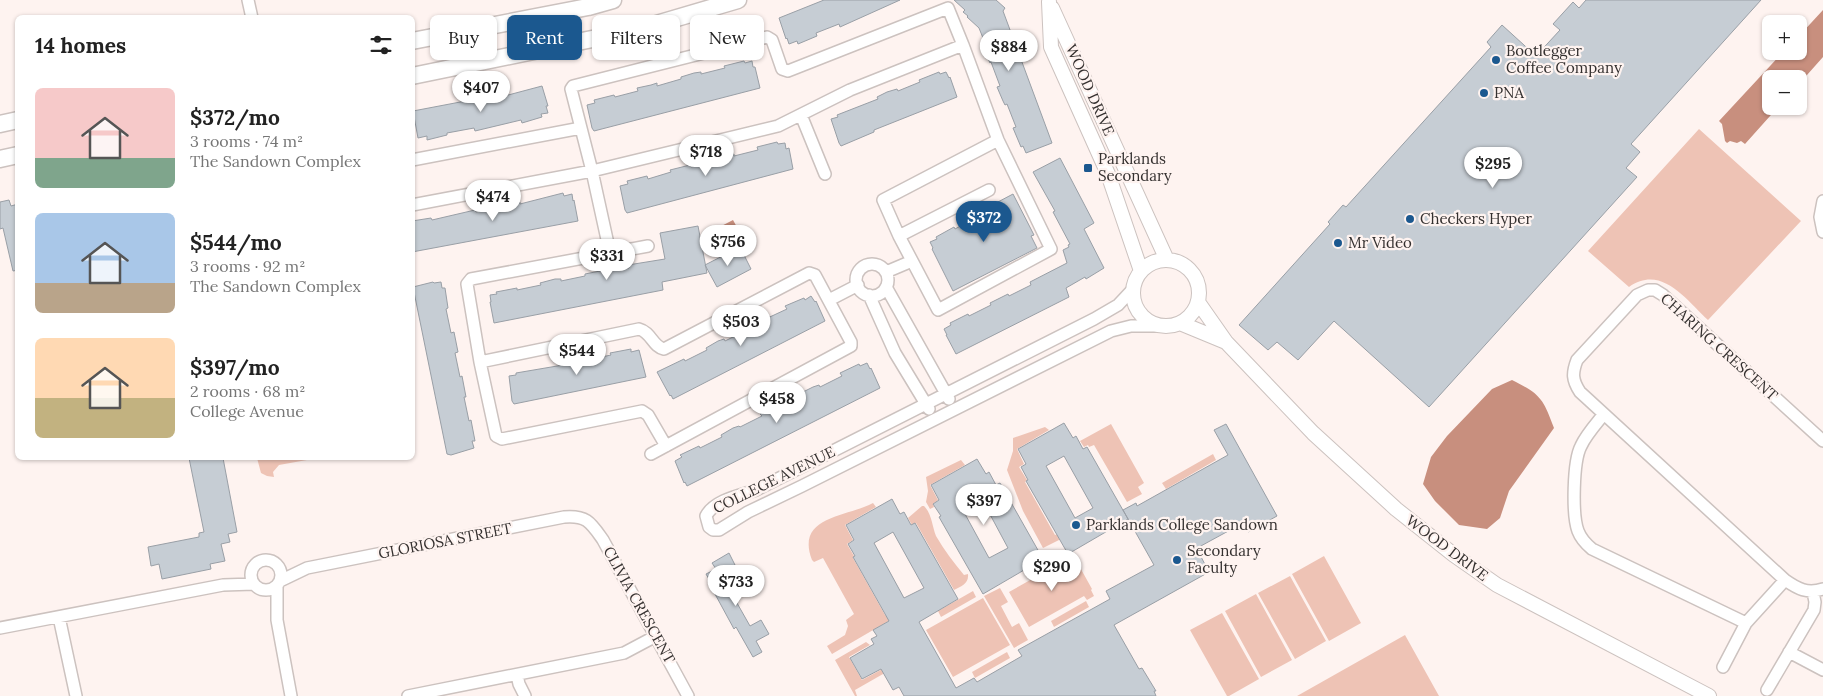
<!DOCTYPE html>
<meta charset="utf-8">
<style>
:root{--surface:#fff;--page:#f6f6f6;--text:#222;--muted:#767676;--accent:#1b588f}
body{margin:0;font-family:Lora,serif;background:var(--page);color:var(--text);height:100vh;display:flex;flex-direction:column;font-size:19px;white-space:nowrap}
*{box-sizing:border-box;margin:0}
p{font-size:16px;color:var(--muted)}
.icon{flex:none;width:28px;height:28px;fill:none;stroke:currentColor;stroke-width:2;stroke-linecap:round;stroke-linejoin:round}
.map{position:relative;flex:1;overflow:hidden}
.panel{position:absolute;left:15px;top:15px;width:400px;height:445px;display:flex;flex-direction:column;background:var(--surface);border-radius:8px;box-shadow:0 1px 4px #0004}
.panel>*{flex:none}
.top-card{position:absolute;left:430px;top:15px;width:475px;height:45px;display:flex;gap:10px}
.buttons{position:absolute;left:1762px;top:15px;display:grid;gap:10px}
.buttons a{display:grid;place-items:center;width:45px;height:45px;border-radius:8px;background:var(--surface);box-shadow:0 1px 4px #0004;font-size:25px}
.price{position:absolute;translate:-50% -42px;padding:0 11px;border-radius:18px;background:#fff;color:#222;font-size:16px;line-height:32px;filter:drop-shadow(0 1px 2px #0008)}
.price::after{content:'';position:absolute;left:50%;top:30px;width:15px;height:11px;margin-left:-8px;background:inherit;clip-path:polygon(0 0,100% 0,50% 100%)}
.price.selected{background:var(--accent);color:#fff}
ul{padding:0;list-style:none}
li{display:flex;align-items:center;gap:15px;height:125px;padding:0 20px}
li span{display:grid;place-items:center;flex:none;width:140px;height:100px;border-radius:8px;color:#555}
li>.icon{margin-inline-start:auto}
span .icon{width:60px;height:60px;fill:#fffc;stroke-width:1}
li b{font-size:21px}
h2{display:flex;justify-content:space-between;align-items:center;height:60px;padding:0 20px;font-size:21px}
.pill{padding:0 18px;border-radius:8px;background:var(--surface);box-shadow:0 1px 4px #0004;font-size:18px;line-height:45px}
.pill.selected{background:var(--accent);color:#fff}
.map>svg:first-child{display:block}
.green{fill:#eec3b5}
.water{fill:#c88f7e}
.building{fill:#c6cdd4;stroke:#999fa6;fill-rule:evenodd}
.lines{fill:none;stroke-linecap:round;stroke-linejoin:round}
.minor-casing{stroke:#ccc2bf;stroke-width:14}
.tertiary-casing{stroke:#ccc2bf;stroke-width:16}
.secondary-casing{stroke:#ccc2bf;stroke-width:19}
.minor{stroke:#fff;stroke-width:11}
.tertiary{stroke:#fff;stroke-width:14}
.secondary{stroke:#fff;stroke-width:16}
.poi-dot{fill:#1b588f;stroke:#fef3f0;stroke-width:2}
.labels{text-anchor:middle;stroke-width:4.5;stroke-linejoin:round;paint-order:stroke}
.poi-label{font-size:15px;fill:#34302f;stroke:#fef3f0;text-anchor:start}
.street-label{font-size:15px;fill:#34302f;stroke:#fef3f0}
</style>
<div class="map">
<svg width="1823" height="696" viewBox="0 0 1823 696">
<rect width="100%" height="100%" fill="#fef3f0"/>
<path class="green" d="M1699,129L1801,221L1708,320C1686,300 1662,264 1629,287L1588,251Z
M1111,424L1144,483L1138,487L1142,494L1127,502L1094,445L1089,447L1088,445L1084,447L1080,441Z
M1045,427L1049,430L1017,449L1024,464L1019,467L1027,480L1025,482L1055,535L1058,534L1061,539L1043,548L1023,511L1007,470L1013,451V438Z
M1213,454L1216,460L1166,489L1162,483Z
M257,458H318L279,465L273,472L274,477L267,476L261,473Z
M961,460L965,465L930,485L938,500L933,504L934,507L930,509L926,502L928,491L926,477Z
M873,503L876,507L845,525L853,540L847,544L854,556L853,558L885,615L892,619L832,654L827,646L845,635L848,626L846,620L854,614L823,558L814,562L812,560C795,516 847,517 873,503Z
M922,506H924C932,514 932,526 936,536C944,550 954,563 964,575L968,574C969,584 961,586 954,590L916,523L912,525L908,518Z
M1058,552L1061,556L1066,553L1068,555L1072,553L1092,589L1091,590L1094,596L1087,600L1084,596L1029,627L1009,592L1064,561L1062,557L1027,577L1023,571Z
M1324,556L1361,623L1329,641L1292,574Z
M1290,576L1326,641L1295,659L1258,593Z
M1000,588L1008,602L1001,606L1012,627L1019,623L1028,640L1014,648L984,596Z
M973,591L976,597L941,617L938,611Z
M1256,594L1292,660L1261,677L1225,611Z
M983,598L1010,645L953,677L926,630Z
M1086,601L1089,607L1054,627L1051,621Z
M1222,613L1259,679L1229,696H1227L1190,630Z
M1405,635L1439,696H1297Z
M866,642L870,645L849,657L862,680L888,666L890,670L855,690L857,696H855L835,660Z
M1007,652L1010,658L975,678L972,672Z"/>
<path class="water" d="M1823,10V57L1799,84V79H1771V106H1779L1745,144L1741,141L1737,143L1730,141L1727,143L1725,141L1722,124L1719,121L1784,51H1799V36Z
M733,220L738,229L719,239L720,248L711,251L706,234Z
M1512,380C1540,394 1543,398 1554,428L1509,491L1500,518L1487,529L1459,525L1435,501L1423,484L1431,457L1447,436L1492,389Z"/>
<path class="building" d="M824,0H900L840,27L839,24L816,33L817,36L798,44L797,41L789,44L787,38L786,39L779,18Z
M954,0H996L1005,8L1003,11L1052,143L1026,153L1023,146L1021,147L1013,128L1016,127L1007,104L1005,105L1003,101L997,87L1000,86L991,62L990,63L982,45L985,43L979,28L967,17L968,16L963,12L965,10Z
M1586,0H1761L1631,144L1640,152L1626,168L1637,177L1429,407L1334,321L1298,360L1277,342L1268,350L1239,325L1330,224L1328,222L1343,205L1346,207L1491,47L1487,42L1502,25L1536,56L1560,30L1553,24L1573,2L1579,8Z
M744,61L745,63L752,61L753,67H755L760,88L594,131L592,128L587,105L595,103L594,100L614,95L615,97L638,91L637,88L651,85L657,83V86L681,79V77L694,73L701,72V74L725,68L724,66Z
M939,72L940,74L946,72L949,78L950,77L957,97L874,130V132L841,146L839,143L831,119L838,117L837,115L878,99L877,97L887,92L897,89L898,91L920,82L919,80Z
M542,86L548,106H546L548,113L541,114L542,117L522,123L521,120L475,131L474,128L447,133V135L427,140V136L418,138L413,111L497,95V98Z
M777,142L778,144L785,143L786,149L789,148L793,169L627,213L625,210L620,186L628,184L627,181L647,176L648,179L671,172L670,170L690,165L691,167L714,161V158L728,155L734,154V156L758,150L757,147Z
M1060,158L1094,223L1084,229L1104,268L1086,279L1085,277L1066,288L1069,297L956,354L946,335H947L944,329L951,325L950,323L968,314L969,316L991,305L990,303L1008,294L1009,296L1031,285L1030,282L1067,263L1063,250L1069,247L1068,245L1070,244L1053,212L1055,211L1033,172Z
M563,193L564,196L572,194L573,201L574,200L578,221L412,252V221L431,218L432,220L475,210L476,212L499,207V205L520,202V204Z
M1013,194L1034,235L1031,236L1037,248L953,291L932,249L933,248L930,242L937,239L936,237L954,227L955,229L975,218V217L980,214L979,212Z
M9,200L11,206L18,204V270L13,271L3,228L0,229V202Z
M698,226L707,273L662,282L663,290L494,323L490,302H491L490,295L497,294L496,292L517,288V290L541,285L540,283L555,279H561V281L585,276V274L605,270V272L629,268L628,265L665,259L660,233Z
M740,247L751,269L717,287L705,265Z
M433,282L434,283L441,282L442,288H445L448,308L446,309L451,333L454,332L458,352L455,353L460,377L462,376L466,397H464L469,421L471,420L475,441H472L474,448L451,455L447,454L413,287Z
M811,296L815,302L816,301L825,321L673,399L671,395L670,396L657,372L684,359L685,361L707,350L706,348L718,341L724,339L725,341L747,330L746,328L787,309L785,306L804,298L805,300Z
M631,349V352L639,350L646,377L514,404L512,401L509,376L516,375V373L563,365V362L577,360L583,359V361L611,355L610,353Z
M867,363L870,369L871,368L880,388L687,486L685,482L684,483L675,461L682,457L680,455L699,446L700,448L722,437L721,435L733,428L739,426L740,427L762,416L760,414L778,405L779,407L802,396L801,393L813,387L819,385L820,387L842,376L840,373L859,364L860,366Z
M1064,423L1073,438L1076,436L1083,449L1087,447L1128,519L1068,554L1026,481L1028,480L1021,467L1026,464L1018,449ZM1064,456L1093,508L1075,518L1046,466Z
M1226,424L1277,516L1248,532L1243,523L1199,547L1201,552L1199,553L1209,572L1114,625L1139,669L1142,668L1156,691H1154L1156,696H904L899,687L893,690L881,669L862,679L850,658L874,644L871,639L877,636L873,630L889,621L853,557L855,556L848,544L854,540L846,525L892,499L900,514L904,512L911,525L915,523L958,599L919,622L956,688L974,678L977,682L1022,656L1018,650L1110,599L1106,591L1154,565L1123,510L1136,503L1137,506L1228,455L1214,430ZM893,532L924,588L904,598L874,543Z
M189,458H223L237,532L228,534L230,542L221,544L225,561L210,564L211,569L162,579L159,564L151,566L148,547L199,537V533L204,532Z
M977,459L986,474L989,472L996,485L1000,483L1043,559L983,594L939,517L941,516L933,504L939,500L931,485ZM978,492L1008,548L989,558L959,503Z
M729,553L735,565L720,573L750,626L761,620L769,634L756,641L762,652L753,657L736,627L734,629L715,594L717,593L706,574L716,569L712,563Z"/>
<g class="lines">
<g class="minor-casing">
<path id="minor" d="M248,0L252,18
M801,115L825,174
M412,160L581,128
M1823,201L1820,217L1823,232
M412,205L592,171L778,126L850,90L963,45
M899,236L989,190
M648,246L471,279L467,284L480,362L496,436L502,439L642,411L648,415L666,446
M610,253L592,171L571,89L573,86L767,37L772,40L782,69L788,71L948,8L963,45L998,140L1051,249L938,310L899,236L883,200L998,140
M856 280a16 16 0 1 1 32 0a16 16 0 1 1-32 0Z
M886,272L912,261
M886,287L949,399
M1133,289L1118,305L1094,319L756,490C741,495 714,500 706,516L709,527L713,530H719L748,512L802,486L1111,331L1131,326H1157
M869,295L895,353L929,409
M829,300L858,285
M480,362L639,329C651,332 653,347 664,349L809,273L815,275L851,342V346L651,454
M1604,414C1596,424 1586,435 1581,446C1573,461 1572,515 1578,531C1581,539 1586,544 1592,549L1746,623
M1823,441L1663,295L1655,290H1648L1637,295L1577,360C1572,373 1572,380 1580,392L1785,580C1798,589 1807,594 1823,589
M251 575a15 15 0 1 1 30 0a15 15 0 1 1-30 0Z
M280,581L307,568L564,517C587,515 591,523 603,540L688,696
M277,586V620L291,696
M59,617L76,696
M0,628L223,585L254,584
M1789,652L1823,670
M1723,667L1746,623L1785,580
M517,675L519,684L525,696
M1767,690L1814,610L1815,602L1813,592
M408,696L624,653L656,636"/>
</g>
<g class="tertiary-casing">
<path id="tertiary" d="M1049,2L1051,47L1108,174L1141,271
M1052,8L1167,260
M1133 293a33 33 0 1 1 66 0a33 33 0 1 1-66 0Z
M1198,302L1226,342L1313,433L1396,509L1454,555L1497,585L1709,696
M1180,323L1226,342"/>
</g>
<g class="secondary-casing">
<path id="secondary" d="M412,41L588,7L613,0
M412,76L636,30L738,0
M0,124L18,120
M0,159L18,155"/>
</g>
<use href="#minor" class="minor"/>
<use href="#tertiary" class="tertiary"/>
<use href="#secondary" class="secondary"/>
</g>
<g class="poi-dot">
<circle cx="1496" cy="60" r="5"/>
<circle cx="1484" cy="93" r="5"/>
<rect x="1083" y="163" width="10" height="10" rx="2.5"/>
<circle cx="1410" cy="219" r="5"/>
<circle cx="1338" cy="243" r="5"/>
<circle cx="1076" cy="525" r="5"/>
<circle cx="1177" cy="560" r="5"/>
</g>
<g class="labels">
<g class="poi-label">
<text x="1506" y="56">Bootlegger<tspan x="1506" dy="17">Coffee Company</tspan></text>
<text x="1494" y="98">PNA</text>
<text x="1098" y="164">Parklands<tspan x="1098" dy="17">Secondary</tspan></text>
<text x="1420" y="224">Checkers Hyper</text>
<text x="1348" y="248">Mr Video</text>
<text x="1086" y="530">Parklands College Sandown</text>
<text x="1187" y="556">Secondary<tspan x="1187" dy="17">Faculty</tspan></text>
</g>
<g class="street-label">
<text transform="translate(1090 90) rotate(66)" y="5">WOOD DRIVE</text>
<text transform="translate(1719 347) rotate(42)" y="5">CHARING CRESCENT</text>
<text transform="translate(774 480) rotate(-26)" y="5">COLLEGE AVENUE</text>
<text transform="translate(445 541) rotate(-11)" y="5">GLORIOSA STREET</text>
<text transform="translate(1447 548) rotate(37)" y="5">WOOD DRIVE</text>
<text transform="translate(639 605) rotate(61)" y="5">CLIVIA CRESCENT</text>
</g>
</g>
</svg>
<div class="buttons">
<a>+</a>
<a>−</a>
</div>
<b class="price" style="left:1009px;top:72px">$884</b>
<b class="price" style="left:481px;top:113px">$407</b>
<b class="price" style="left:706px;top:177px">$718</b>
<b class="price" style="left:1493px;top:189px">$295</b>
<b class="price" style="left:493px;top:222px">$474</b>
<b class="price selected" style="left:984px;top:243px">$372</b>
<b class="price" style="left:728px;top:267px">$756</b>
<b class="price" style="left:607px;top:281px">$331</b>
<b class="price" style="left:741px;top:347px">$503</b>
<b class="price" style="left:577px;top:376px">$544</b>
<b class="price" style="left:777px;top:424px">$458</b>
<b class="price" style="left:984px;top:526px">$397</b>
<b class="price" style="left:1052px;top:592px">$290</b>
<b class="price" style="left:736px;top:607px">$733</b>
<div class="top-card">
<a class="pill">Buy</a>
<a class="pill selected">Rent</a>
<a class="pill">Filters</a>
<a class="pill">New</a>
</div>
<section class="panel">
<h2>14 homes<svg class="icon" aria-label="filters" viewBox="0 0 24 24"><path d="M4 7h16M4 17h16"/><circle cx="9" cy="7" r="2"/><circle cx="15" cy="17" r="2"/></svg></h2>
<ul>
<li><span style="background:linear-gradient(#f6c9c9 70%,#7fa58c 0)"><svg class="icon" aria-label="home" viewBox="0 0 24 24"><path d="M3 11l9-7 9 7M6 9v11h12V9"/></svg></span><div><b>$372/mo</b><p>3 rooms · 74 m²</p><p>The Sandown Complex</p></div></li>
<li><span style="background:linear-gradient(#a9c7e8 70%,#b9a48a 0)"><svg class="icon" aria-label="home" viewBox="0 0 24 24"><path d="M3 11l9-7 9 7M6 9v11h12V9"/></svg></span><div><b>$544/mo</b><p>3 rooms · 92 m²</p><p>The Sandown Complex</p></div></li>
<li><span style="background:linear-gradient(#ffd9b3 60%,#c2b280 0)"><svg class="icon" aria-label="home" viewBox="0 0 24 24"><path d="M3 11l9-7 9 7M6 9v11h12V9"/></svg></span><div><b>$397/mo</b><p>2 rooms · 68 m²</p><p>College Avenue</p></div></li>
</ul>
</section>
</div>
